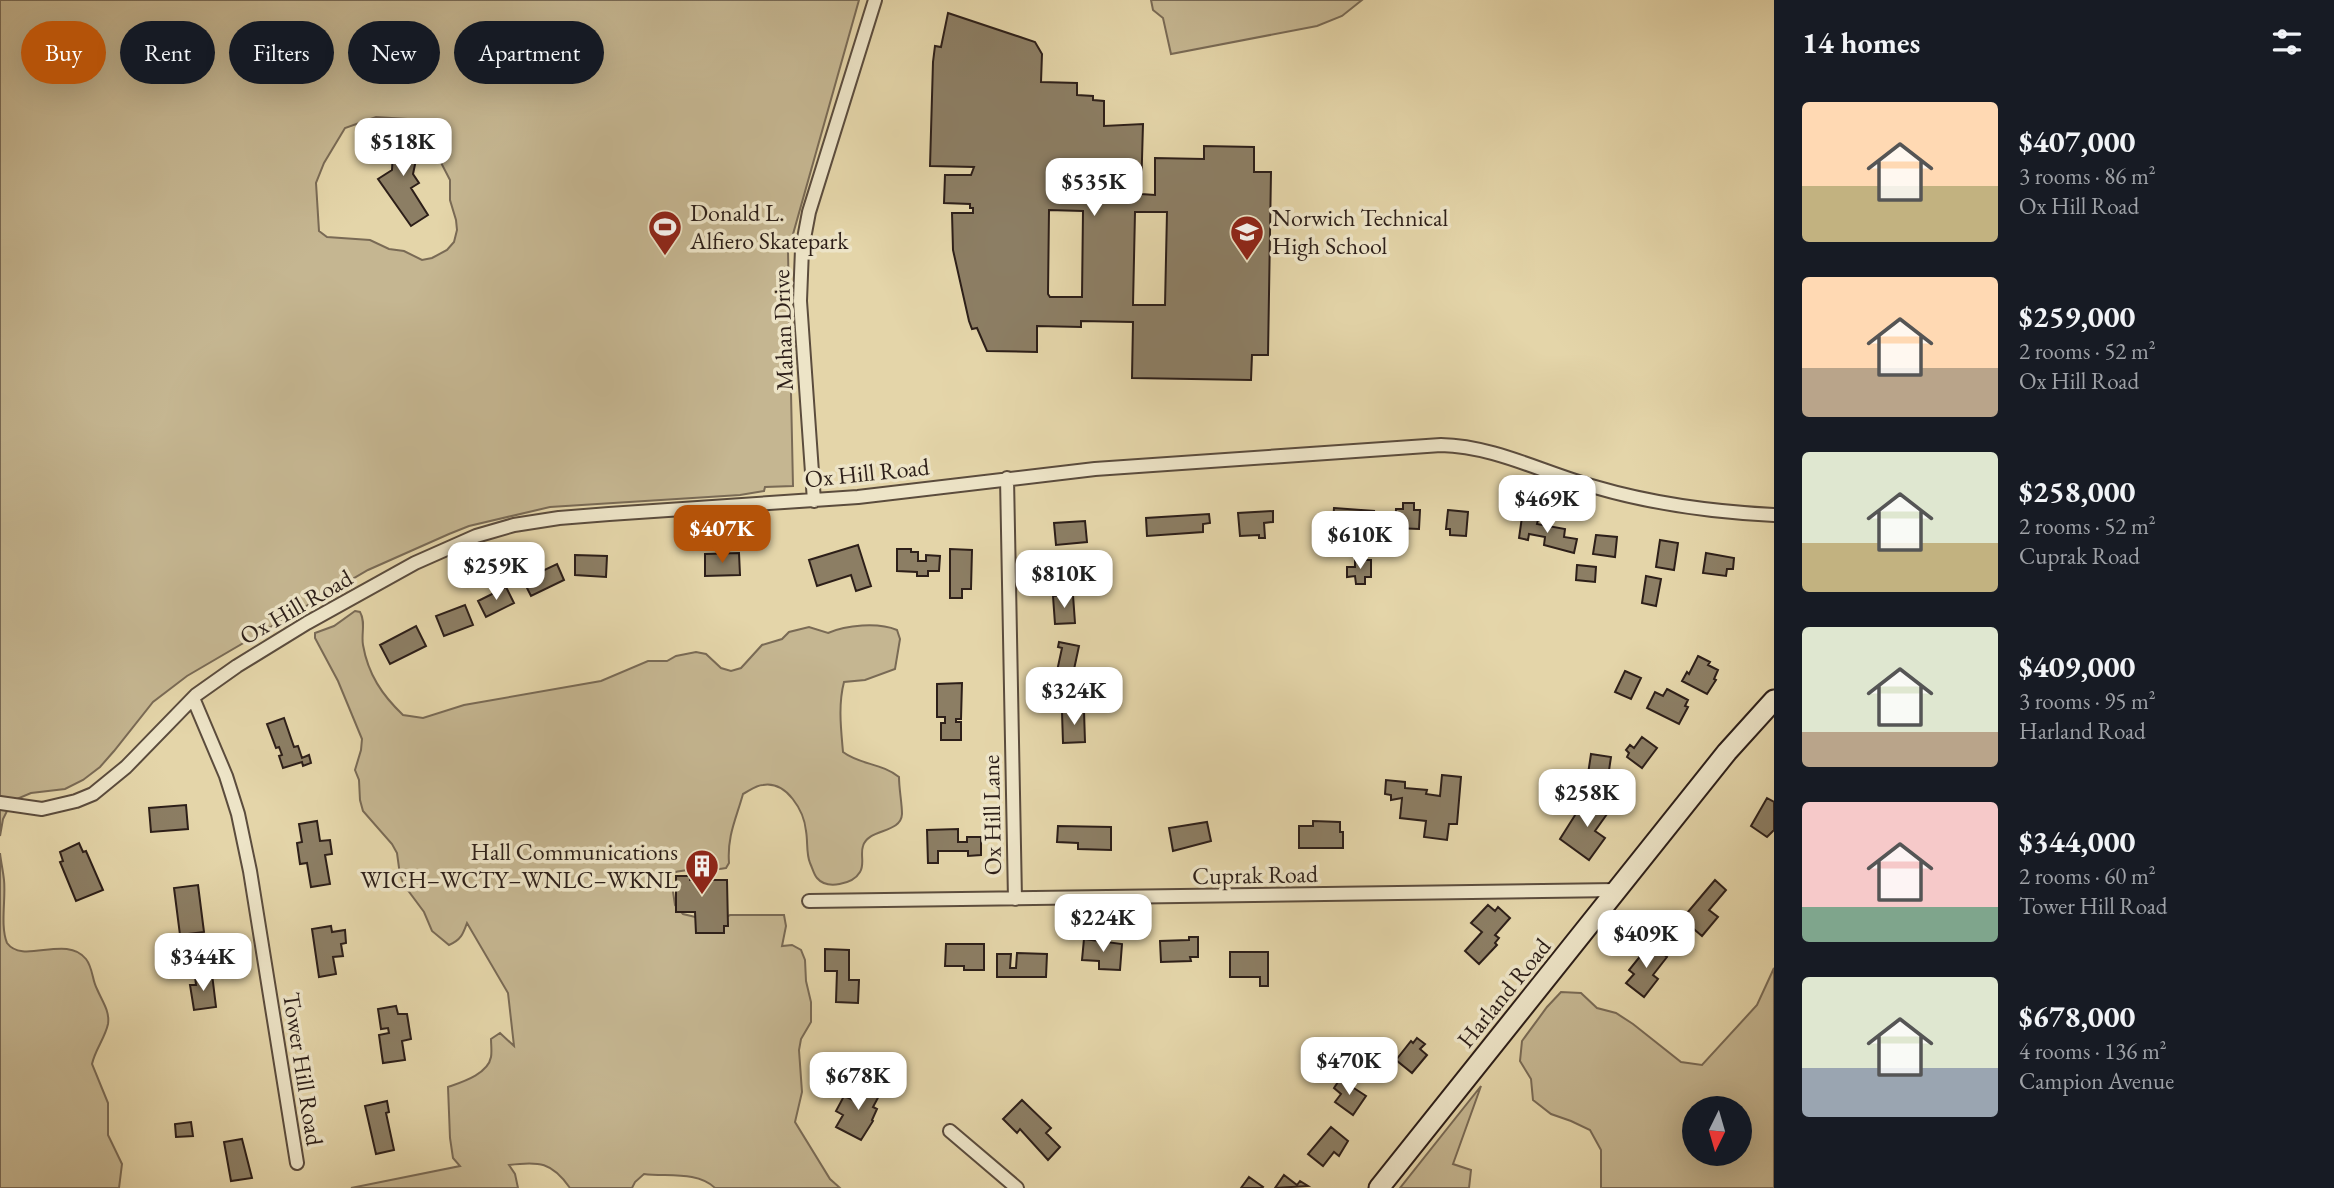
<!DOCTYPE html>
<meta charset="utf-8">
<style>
:root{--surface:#171b24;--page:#242831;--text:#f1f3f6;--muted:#9ea1a6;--accent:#b45309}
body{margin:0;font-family:"EB Garamond",serif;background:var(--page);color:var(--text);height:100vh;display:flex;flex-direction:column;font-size:26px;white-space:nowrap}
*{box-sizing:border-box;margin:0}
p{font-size:23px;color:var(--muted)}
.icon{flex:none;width:38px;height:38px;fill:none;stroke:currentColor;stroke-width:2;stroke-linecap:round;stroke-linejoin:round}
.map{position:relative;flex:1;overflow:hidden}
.panel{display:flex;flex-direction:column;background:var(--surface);width:560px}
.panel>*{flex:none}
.top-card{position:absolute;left:21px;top:21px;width:665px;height:63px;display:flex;gap:14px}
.needle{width:46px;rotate:185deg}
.fabs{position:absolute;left:1682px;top:1096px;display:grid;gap:14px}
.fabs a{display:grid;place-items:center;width:70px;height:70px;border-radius:50%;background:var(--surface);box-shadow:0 7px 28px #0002;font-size:35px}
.price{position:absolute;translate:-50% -60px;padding:0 16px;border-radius:14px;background:#fff;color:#222;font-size:23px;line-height:46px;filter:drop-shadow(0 2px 4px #0008)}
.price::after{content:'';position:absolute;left:50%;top:42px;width:21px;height:16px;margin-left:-10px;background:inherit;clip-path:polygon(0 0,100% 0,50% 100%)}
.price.on{background:var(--accent);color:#fff}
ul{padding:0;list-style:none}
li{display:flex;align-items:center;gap:21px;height:175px;padding:0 28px}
li span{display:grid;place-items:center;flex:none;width:196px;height:140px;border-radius:7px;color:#555}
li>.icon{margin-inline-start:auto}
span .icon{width:84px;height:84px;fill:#fffc;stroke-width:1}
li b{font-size:30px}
h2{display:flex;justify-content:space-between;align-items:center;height:84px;padding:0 28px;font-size:30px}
.tag{padding:0 24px;border-radius:32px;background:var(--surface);box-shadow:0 7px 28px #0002;font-size:24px;line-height:63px}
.tag.on{background:var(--accent);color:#fff}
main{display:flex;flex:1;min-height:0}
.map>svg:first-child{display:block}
.green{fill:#c5b691;stroke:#796a55;stroke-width:2;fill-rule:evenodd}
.building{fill:#8c7e64;stroke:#2d1f19;stroke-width:2;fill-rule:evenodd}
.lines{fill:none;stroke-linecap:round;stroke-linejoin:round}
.street-casing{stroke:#5b4c3d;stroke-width:16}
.secondary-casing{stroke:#2d1f19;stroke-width:23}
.street{stroke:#ede4c7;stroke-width:12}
.secondary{stroke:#ede4c7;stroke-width:19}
.labels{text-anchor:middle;stroke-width:7;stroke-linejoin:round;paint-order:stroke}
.poi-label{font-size:24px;fill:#2d1f19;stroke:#ede4c7;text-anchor:start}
.street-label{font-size:24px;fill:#2d1f19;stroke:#ede4c7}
</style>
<main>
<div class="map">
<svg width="1774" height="1188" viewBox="0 0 1774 1188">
<rect width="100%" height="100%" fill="#e4d5a9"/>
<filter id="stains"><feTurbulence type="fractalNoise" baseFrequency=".00286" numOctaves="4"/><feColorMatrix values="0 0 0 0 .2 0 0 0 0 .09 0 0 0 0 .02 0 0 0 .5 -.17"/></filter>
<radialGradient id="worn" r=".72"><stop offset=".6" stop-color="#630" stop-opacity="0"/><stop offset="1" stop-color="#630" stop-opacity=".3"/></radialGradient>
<path class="green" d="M0,0H859L788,252L793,486L765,487L764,491L740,495L550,507L469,526L449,534L368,570L187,676L153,702L114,751L100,767L83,780L65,789L31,793L12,801L3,819L0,836ZM376,117L407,119L430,142L435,151L450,180V200L456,220L457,230L454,242L447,250L432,258L422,260L404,251L389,249L370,240L327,237L319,231L316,183L324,163L345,128Z
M1151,0H1362L1342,16L1317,26L1171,54L1163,18L1153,10Z
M355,611L360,612C366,622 361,634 363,645C368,674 382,695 403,715L423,718L464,705L601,681L648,661H667L676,656L696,652L706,654L721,668L731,671L741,668L762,645L782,639L789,632L809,627L828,633C846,625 878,622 897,630L900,639L895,669L865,680L844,682C838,705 841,729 843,752C860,765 882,763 899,777C899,789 902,803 902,814C901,834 868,828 863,846C860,855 865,864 860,872C853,884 827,890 817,878C814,875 812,867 810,863C806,853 808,842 806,831C804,811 787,781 763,785C756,785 749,791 743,794C736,819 727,836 729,863L726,868C707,872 691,867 672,873L671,878L675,905L683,914L716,922L730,915H784L786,926L782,946L792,945L801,950L805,960L806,981L811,1002V1022L801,1039L799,1050L802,1092L795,1122L830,1179L840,1188H715C697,1171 667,1177 644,1174L635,1182L632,1188H570C552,1162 539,1161 509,1165L515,1174L518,1188H351L460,1166L453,1158L450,1138L448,1087C462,1082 488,1074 491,1057C492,1052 491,1044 491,1039L500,1033L514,1046L508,993L467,923C463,934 461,940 449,945L432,931L424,912L404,885L400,875L397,853L392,844L363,811L360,800L359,780L355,770L361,750L362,739L338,681L315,638V633L334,626Z
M0,853C1,862 3,871 4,880C6,899 0,926 7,943C23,965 66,934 86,959C93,968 92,980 97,989C102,1001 110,1011 108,1024C105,1038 95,1050 92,1064L108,1103V1135L122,1164L119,1188H0Z
M1774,968V1188H1601V1150L1590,1130L1571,1121L1551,1114L1533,1100L1531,1079L1520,1061L1522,1041L1547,1007L1561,992L1581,993L1597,1008L1616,1013L1633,1024L1681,1062L1702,1065L1757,1005ZM1694,1108H1740V1153H1694Z
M1481,1086L1453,1164L1471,1170L1469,1188H1400Z"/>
<path class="building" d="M948,13L1035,42L1042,54L1041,82L1077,83V95L1093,96V100L1104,101V126L1143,124L1141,194L1155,195V158L1204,159V146L1254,147V172H1271L1268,355H1252L1251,380L1132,378L1133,322L1081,321V327L1037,326V352L987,351L977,328L972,329L969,321L953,250L952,213H973V208H970V204L944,203L945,175H971L974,167L930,166L933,62L935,46L941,47ZM1049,210L1083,211L1082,297H1050L1048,294ZM1135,212H1167L1165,305H1133Z
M399,129L404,137L407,135L420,155H417L413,174L419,183L411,188L428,215L411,226L378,179L392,170L393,151L385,138Z
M1403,503H1414V510H1420L1419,529L1395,528L1396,509H1403Z
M1334,508L1374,511L1373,521H1365V528L1355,527L1354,538L1332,537Z
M1448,510L1468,512L1466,536L1450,535V529H1446Z
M1273,511V522L1264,523L1265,538H1259V535L1240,536L1238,513Z
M1209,514L1210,523L1203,524V532L1147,536L1146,518Z
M1522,517L1538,520L1537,524L1565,529L1564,537L1577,539L1574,553L1544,545L1545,537L1529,534L1528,540L1519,538Z
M1085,521L1087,542L1056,545L1054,523Z
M1596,535L1617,537L1615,557L1593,554Z
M1660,540L1678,543L1674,570L1656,567Z
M858,545L871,586L856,591L851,575L817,586L809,560Z
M897,549H911V552H918V561H926V555L940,556L939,571H928V576H917V572L897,571Z
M950,549L972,550L971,589H962V598H950Z
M739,553L740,575L705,576V554Z
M1706,553L1734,558L1733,569H1727L1726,576L1703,573Z
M575,555L607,556L606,577L575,575Z
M1355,560H1371V577H1365V584H1356L1355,576L1347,577V567H1355Z
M557,564L564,580L531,596L523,580Z
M1577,565L1596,567L1595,582L1576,580Z
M1646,576L1661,579L1656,606L1642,603Z
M506,587L514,603L486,617L478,601Z
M1073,595L1075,623L1055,624L1053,596Z
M465,605L473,625L444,636L436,616Z
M416,626L426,646L390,664L380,645Z
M1059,642L1079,646L1070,688L1054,685L1062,648L1058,647Z
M1698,656L1710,662L1708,665L1718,670L1714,679L1716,680L1707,694L1682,681L1687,672L1689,674Z
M1625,671L1641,678L1631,699L1615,692Z
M962,683L961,719H956V722H961V740H941V723H945V717H937V684Z
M1667,689L1688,700L1685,706L1688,707L1679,724L1647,708L1655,692L1663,696Z
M1084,711L1085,742L1063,743L1062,712Z
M284,718L294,747L298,746L302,758L309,755L311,763L303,766L302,762L283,768L279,756L282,755L279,747L276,748L267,724Z
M1642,737L1657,748L1642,768L1627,757L1629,753L1626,750L1630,745L1634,748Z
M1591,754L1611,757L1608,777L1588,774Z
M1442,775L1461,777L1457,824H1449L1447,840L1424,837L1426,821L1400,818L1402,798L1391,800V795L1385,794L1386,780L1405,782V788L1427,790L1426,794L1440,796Z
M1596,796L1612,807L1595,831L1605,838L1589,860L1560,839L1577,812L1582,815Z
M1767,798L1774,802V830L1767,837L1751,826Z
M186,805L188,829L151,832L149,808Z
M317,821L320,841L330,840L332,854L325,855L330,884L311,887L307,863L300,864L297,843L302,842L299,824Z
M1313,821L1340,822V832H1343V848H1299V826H1313Z
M1207,822L1211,841L1173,851L1169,828Z
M1058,826L1111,827V850L1078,849V843L1057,842Z
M958,829V842H967V837H981V855L968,856V851H938V863H928L927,830Z
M79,843L83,852L86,851L103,890L76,901L60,862L63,861L60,852Z
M676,876H690V880H727L728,926H724V933H696L695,912H676Z
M1715,880L1726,890L1709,910L1718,917L1702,936L1682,919Z
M198,885L204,932L180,935L174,888Z
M1488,905L1495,911L1498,907L1510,918L1495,935L1499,938L1495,943L1497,945L1479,964L1465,951L1482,932L1471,923Z
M331,926L332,932L345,930L346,943L341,944L343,956L333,957L336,974L319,977L312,929Z
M1189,937H1198V957H1190L1191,961L1161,962L1160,941L1189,940Z
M1084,939L1122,944L1120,970L1099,969V961L1082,960Z
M946,944H984V970H964V966H945Z
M1650,944L1667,957L1653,975L1658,979L1644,997L1626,983L1634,974L1629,970Z
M825,949L849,950V980H859L858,1003L836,1002L837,971H825Z
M1230,952H1268V986H1260V977H1230Z
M1017,953L1047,954L1046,977H997V954H1011L1010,968H1016Z
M212,974L216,1007L194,1010L190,985H196L195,976Z
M396,1006L398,1014H407L411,1039L402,1041L405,1060L383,1063L379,1035L389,1033L388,1028L381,1029L378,1009Z
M1417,1038L1425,1044L1420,1049L1427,1055L1412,1073L1396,1060L1411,1041L1413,1043Z
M1340,1079L1366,1096L1353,1115L1335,1102L1341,1094L1334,1088Z
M861,1084L880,1094L873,1107L877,1109L872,1120L873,1121L861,1140L836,1127L843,1115L836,1111L844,1096L853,1100Z
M1022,1100L1051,1128L1046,1133L1060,1147L1048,1160L1020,1129L1017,1133L1003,1119Z
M387,1101L389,1112L386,1113L394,1150L376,1154L365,1106Z
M191,1122L193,1136L176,1137L175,1124Z
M1331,1127L1348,1141L1339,1156L1334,1152L1323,1166L1308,1154Z
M242,1139L252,1178L231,1181L224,1142Z
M1284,1175L1297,1185L1300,1181L1308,1186L1275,1188Z
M1249,1177L1263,1187L1262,1188H1241Z"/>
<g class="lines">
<g class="street-casing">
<path id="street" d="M1007,478L1015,899
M814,501L800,301L802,249L809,212L875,0
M193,698L226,776L238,814L250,871L297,1163
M0,803L42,809L76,801L93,794L126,767L196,695L237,666L307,623L415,563L476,536L514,525L559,518L609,514L858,497L1095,469L1441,445C1494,446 1544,473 1595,487C1653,504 1714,512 1774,515
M809,901L1617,890
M950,1131L1017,1188"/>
</g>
<g class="secondary-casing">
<path id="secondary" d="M1379,1188L1727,752L1774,700"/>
</g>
<use href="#street" class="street"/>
<use href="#secondary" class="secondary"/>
</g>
<defs>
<g id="stadium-pin" transform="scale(1.75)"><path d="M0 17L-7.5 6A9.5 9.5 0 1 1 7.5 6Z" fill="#8f2418" stroke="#ede4c7"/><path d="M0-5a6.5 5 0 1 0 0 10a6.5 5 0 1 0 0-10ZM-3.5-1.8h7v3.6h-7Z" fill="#fff"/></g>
<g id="school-pin" transform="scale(1.75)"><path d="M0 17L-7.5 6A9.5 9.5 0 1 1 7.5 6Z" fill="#8f2418" stroke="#ede4c7"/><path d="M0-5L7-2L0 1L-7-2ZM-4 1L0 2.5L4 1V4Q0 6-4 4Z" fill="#fff"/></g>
<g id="building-pin" transform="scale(1.75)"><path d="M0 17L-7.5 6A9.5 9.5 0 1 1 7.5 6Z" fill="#8f2418" stroke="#ede4c7"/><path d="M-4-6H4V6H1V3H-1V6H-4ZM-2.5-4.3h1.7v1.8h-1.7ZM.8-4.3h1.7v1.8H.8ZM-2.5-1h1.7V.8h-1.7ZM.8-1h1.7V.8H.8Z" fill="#fff"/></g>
</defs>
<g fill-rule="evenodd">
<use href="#stadium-pin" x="665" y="227"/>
<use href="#school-pin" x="1247" y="232"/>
<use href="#building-pin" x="702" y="866"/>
</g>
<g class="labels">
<g class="poi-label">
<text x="690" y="221">Donald L.<tspan x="690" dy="28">Alfiero Skatepark</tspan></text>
<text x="1272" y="226">Norwich Technical<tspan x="1272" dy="28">High School</tspan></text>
<text x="678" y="860" text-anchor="end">Hall Communications<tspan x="678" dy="28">WICH–WCTY–WNLC–WKNL</tspan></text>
</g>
<g class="street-label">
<text transform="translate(783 330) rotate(-92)" y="8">Mahan Drive</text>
<text transform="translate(867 473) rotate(-6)" y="8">Ox Hill Road</text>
<text transform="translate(296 607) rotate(-30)" y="8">Ox Hill Road</text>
<text transform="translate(992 815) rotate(-91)" y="8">Ox Hill Lane</text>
<text transform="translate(1255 875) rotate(-1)" y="8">Cuprak Road</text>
<text transform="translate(1504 993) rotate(-51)" y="8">Harland Road</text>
<text transform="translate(303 1069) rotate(81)" y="8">Tower Hill Road</text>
</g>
</g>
<rect width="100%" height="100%" filter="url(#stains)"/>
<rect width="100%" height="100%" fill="url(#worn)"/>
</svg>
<div class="fabs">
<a><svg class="needle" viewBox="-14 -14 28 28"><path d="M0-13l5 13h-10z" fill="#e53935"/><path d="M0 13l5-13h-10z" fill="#9ea1a6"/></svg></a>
</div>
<b class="price" style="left:403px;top:178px">$518K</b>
<b class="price" style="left:1094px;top:218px">$535K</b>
<b class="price" style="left:1547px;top:535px">$469K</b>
<b class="price on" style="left:722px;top:565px">$407K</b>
<b class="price" style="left:1360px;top:571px">$610K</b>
<b class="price" style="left:496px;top:602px">$259K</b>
<b class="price" style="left:1064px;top:610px">$810K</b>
<b class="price" style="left:1074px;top:727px">$324K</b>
<b class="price" style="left:1587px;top:829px">$258K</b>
<b class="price" style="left:1103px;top:954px">$224K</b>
<b class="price" style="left:1646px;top:970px">$409K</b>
<b class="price" style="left:203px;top:993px">$344K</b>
<b class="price" style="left:1349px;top:1097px">$470K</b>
<b class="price" style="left:858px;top:1112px">$678K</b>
<div class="top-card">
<a class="tag on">Buy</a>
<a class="tag">Rent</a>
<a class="tag">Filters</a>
<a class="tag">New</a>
<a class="tag">Apartment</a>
</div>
</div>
<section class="panel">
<h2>14 homes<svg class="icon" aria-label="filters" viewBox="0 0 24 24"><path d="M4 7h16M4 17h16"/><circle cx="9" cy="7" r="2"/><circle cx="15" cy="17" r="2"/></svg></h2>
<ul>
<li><span style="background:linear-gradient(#ffd9b3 60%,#c2b280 0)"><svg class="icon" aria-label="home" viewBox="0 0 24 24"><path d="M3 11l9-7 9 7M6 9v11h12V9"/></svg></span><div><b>$407,000</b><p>3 rooms · 86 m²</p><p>Ox Hill Road</p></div></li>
<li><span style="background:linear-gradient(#ffd9b3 65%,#b9a48a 0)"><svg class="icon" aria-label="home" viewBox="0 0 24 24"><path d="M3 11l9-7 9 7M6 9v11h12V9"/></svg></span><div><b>$259,000</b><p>2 rooms · 52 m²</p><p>Ox Hill Road</p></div></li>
<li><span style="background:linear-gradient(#dfe7d0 65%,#c2b280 0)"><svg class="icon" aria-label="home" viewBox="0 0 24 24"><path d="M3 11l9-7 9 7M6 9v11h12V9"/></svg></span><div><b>$258,000</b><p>2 rooms · 52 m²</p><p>Cuprak Road</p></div></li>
<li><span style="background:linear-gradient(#dfe7d0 75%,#b9a48a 0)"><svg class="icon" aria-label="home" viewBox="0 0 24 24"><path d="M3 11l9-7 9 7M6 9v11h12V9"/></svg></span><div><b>$409,000</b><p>3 rooms · 95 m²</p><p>Harland Road</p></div></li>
<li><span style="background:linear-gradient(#f6c9c9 75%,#7fa58c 0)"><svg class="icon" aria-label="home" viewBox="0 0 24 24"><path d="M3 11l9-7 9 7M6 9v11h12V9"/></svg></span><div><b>$344,000</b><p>2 rooms · 60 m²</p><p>Tower Hill Road</p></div></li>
<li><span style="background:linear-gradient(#dfe7d0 65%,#9aa5b1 0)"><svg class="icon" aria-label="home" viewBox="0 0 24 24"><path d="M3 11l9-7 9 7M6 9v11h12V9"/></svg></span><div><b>$678,000</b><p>4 rooms · 136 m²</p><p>Campion Avenue</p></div></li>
</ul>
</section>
</main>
